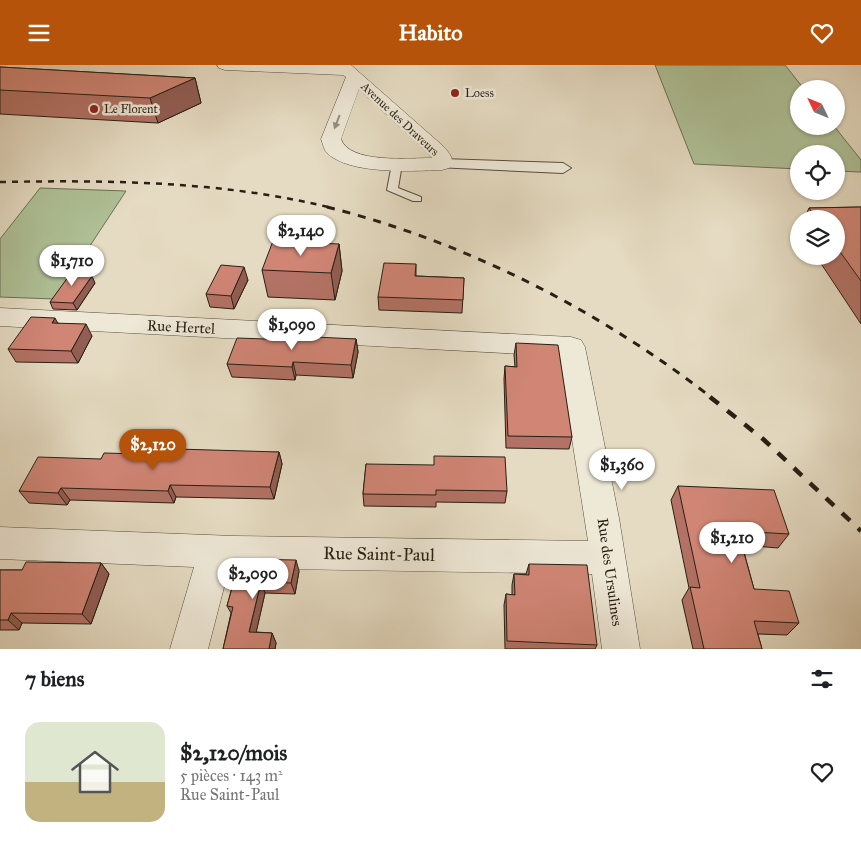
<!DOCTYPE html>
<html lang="fr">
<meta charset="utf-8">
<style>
:root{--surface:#fff;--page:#f6f6f6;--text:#202124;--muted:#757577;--line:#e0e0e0;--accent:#b45309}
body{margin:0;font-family:"IM FELL Great Primer",serif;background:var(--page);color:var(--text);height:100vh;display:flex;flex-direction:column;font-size:19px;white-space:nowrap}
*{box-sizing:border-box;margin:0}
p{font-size:16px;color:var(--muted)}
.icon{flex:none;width:28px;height:28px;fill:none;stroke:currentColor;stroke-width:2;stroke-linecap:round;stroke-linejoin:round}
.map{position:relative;height:584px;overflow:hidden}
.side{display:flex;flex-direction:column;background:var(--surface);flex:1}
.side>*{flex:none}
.needle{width:32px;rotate:313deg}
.controls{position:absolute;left:790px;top:15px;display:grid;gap:10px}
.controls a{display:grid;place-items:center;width:55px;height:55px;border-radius:50%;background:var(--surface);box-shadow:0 1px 4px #0004;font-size:25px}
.price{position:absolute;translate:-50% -42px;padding:0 11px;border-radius:18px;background:#fff;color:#222;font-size:16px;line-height:32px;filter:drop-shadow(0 1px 2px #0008)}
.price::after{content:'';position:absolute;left:50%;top:30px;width:15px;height:11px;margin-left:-8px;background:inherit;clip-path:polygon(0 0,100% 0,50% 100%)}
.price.active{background:var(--accent);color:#fff}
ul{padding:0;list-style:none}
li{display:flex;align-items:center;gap:15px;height:125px;padding:0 25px}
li+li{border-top:1px solid var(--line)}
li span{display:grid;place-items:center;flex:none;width:140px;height:100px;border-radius:15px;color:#555}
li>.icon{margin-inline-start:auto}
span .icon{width:60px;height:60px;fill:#fffc;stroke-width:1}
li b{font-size:21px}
h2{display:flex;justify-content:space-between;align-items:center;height:60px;padding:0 25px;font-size:21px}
header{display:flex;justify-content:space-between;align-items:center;height:65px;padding:0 25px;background:var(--accent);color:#fff;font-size:22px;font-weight:700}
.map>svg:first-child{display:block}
.green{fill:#afc197;stroke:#6b7056}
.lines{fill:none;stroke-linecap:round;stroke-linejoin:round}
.service-casing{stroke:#564e40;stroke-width:2}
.pedestrian-casing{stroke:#564e40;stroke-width:2}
.minor-casing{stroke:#564e40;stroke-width:1}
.service{fill:#eee8d7;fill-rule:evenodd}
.pedestrian{fill:#eee8d7;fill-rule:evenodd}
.minor{fill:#eee8d7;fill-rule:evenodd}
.rail-far2{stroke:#271f14;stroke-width:2.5;stroke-dasharray:6 6;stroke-linecap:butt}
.rail-far1{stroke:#271f14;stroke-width:3;stroke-dasharray:8 8;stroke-linecap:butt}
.rail{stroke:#271f14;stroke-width:4.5;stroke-dasharray:11 11;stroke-linecap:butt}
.wall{fill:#b37265;stroke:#271f14}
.shaded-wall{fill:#925d52;stroke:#271f14}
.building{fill:#d08575;stroke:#271f14}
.oneway{fill:#948e7f}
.poi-dot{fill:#8f2418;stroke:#eee8d7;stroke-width:2}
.labels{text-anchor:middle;stroke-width:5;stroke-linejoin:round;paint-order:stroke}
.far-poi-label{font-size:12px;fill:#271f14;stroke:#eee8d7;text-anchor:start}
.far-street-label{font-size:12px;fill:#271f14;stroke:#eee8d7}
.street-label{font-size:15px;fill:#271f14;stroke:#eee8d7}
.near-street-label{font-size:18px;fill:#271f14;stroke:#eee8d7}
</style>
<header><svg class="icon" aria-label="menu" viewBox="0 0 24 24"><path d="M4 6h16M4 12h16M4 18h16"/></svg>Habito<svg class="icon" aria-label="heart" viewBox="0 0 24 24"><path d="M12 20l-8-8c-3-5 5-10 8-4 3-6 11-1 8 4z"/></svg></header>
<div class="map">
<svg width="861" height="584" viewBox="0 0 861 584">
<rect width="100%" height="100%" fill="#e5dbc2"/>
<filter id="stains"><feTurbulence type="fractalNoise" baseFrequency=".004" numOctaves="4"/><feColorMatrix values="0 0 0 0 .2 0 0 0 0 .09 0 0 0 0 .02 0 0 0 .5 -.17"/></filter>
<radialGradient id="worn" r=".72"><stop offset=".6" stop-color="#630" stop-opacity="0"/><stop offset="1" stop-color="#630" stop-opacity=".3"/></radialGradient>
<path class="green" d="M655,0H785L804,24H799V61H834L861,95V107L836,106V89H799V104L694,99Z
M40,123L126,126L55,234L0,232V174Z"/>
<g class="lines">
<g class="service-casing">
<path id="service" d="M397,96L402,99L398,123L421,132V136H413L387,125L392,99Z"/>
</g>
<g class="pedestrian-casing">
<path id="pedestrian" d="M442,94L563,98L571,103L563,108L436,102L434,99Z"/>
</g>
<g class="minor-casing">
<path id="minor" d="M217,0H351L443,81C449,88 456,94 449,103L442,105C412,106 350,110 327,88C324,85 323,79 321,74L346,12L343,10L225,5L219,3ZM359,24L429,89L432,93C410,93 349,99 341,74Z
M0,243L571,272L581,275L585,282L619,453L640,584H602L592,509L229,503L208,584H170L194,502L0,494V462L234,471L588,476L559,291L0,261Z"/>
</g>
<use href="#service" class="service"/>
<use href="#pedestrian" class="pedestrian"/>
<use href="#minor" class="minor"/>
<path class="rail-far2" d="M0,117C112,115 223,116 332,143"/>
<path class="rail-far1" d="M327,142C466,177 599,245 712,333"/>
<path class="rail" d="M710,332L763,374L861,466"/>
</g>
<path class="wall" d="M0,2L195,13L201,38L158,58L0,49Z
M861,142V259L816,191H836V154H804L809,143Z
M339,179L342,206L335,235L268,232L262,205Z
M416,199V211L464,213L462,248L379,245L378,232Z
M248,215L234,244L210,242L206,229Z
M95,218L77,245L53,244L50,237Z
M58,258L92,271L78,298L16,297L8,284Z
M356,274L358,287L353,313L296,310L295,315L232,312L227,299L294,275Z
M516,278L572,372L569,384L506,383L504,314L505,301L515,302L514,290Z
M279,387L282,399L274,434L176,432L174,438L70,435L67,440L29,438L19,426L101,394L175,390Z
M366,399L507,426L505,438L436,437V442L364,441L363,429Z
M678,421L789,469L778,483L742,480L754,524L799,558L787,570L758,569L762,584H693L682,535L689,523L671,435Z
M240,494L299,506L295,529L265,528L256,567L272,568L276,578L275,584H223L231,548L227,541Z
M101,498L109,509L91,559L22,558L19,565H0V505H22Z
M529,499L597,580L595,584H505L504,540L506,529L512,530V520L514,509H526Z"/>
<path class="shaded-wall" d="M195,13L201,38L158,58L150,33Z
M339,179L342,206L335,235L331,208Z
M244,202L248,215L234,244L231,231Z
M92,211L95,218L77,245L73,238Z
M55,253L62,266L52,258Z
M86,259L92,271L78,298L71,286Z
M356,274L358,287L353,313L351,300Z
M293,297L296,310L295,315L292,302Z
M279,387L282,399L274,434L270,422Z
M170,420L176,432L174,438L168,426Z
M61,423L70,435L67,440L58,428Z
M296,495L299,506L295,529L291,518Z
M101,498L109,509L91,559L82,549Z
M261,517L265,528L254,577L249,567Z
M11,548L22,558L19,565L8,555Z
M272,568L276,578L275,584H269Z"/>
<path class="building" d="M0,2L195,13L150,33L0,25Z
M861,142V216L836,181V154H817L809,143Z
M273,176L339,179L331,208L262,205Z
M384,198L416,199L415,211L464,213L463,235L378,232Z
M221,200L244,202L231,231L206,229Z
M76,201L92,211L73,238L50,237Z
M31,252L55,253L52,258L86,259L71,286L8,284Z
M295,271L356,274L351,300L293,297L292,302L227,299L237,273L294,275Z
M516,278L558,280L572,372L508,371L505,301L517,302Z
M177,384L279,387L270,422L170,420L168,426L61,423L58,428L19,426L38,392L101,394L104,388L175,390Z
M434,391L505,392L507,426L436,425V430L363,429L366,399L434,400Z
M678,421L774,425L789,469L738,466L754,524L789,526L799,558L754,556L762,584H704L690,522L700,523Z
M240,494L296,495L291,518L261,517L249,567L272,568L269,584H223L233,542L227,541Z
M26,497L101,498L82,549L11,548L8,555H0V505H22Z
M529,499L587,500L597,580L507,576L506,529L515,530L514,509L529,510Z"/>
<defs><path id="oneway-solid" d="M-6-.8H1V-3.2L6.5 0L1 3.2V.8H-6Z" transform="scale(1.25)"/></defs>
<use class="oneway" href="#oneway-solid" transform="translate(337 57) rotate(111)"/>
<g class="poi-dot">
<circle cx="455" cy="28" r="5"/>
<circle cx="94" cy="44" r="5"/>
</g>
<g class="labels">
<g class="far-poi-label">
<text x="465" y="32">Loess</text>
<text x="104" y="48">Le Florent</text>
</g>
<g class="far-street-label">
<text transform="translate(400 54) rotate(43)" y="4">Avenue des Draveurs</text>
</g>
<g class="street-label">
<text transform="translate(181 262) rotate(3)" y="5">Rue Hertel</text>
<text transform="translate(610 507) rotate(82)" y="5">Rue des Ursulines</text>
</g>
<g class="near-street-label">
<text transform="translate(379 489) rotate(1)" y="6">Rue Saint-Paul</text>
</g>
</g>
<rect width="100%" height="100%" filter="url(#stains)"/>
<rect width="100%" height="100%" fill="url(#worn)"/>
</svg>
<div class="controls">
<a><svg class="needle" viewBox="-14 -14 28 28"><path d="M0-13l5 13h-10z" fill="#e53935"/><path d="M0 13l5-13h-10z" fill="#757577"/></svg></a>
<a><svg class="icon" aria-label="locate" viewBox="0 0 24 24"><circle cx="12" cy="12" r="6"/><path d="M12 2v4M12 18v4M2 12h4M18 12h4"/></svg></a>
<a><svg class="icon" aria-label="layers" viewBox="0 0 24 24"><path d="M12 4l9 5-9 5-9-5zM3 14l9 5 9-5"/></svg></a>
</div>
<b class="price" style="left:301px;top:192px">$2,140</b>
<b class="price" style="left:72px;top:222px">$1,710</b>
<b class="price" style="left:292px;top:286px">$1,090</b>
<b class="price active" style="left:153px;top:406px">$2,120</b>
<b class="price" style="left:622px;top:426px">$1,360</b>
<b class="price" style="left:732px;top:499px">$1,210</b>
<b class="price" style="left:253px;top:535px">$2,090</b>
</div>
<section class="side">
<h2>7 biens<svg class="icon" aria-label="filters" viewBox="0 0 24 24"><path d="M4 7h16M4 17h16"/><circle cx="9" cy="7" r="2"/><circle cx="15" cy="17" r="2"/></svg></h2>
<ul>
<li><span style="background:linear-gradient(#dfe7d0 60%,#c2b280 0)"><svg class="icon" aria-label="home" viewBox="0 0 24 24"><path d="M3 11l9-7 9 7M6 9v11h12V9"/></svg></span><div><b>$2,120/mois</b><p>5 pièces · 143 m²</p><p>Rue Saint-Paul</p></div><svg class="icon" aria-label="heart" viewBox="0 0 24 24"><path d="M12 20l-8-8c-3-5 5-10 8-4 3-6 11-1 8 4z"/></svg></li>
</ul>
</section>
